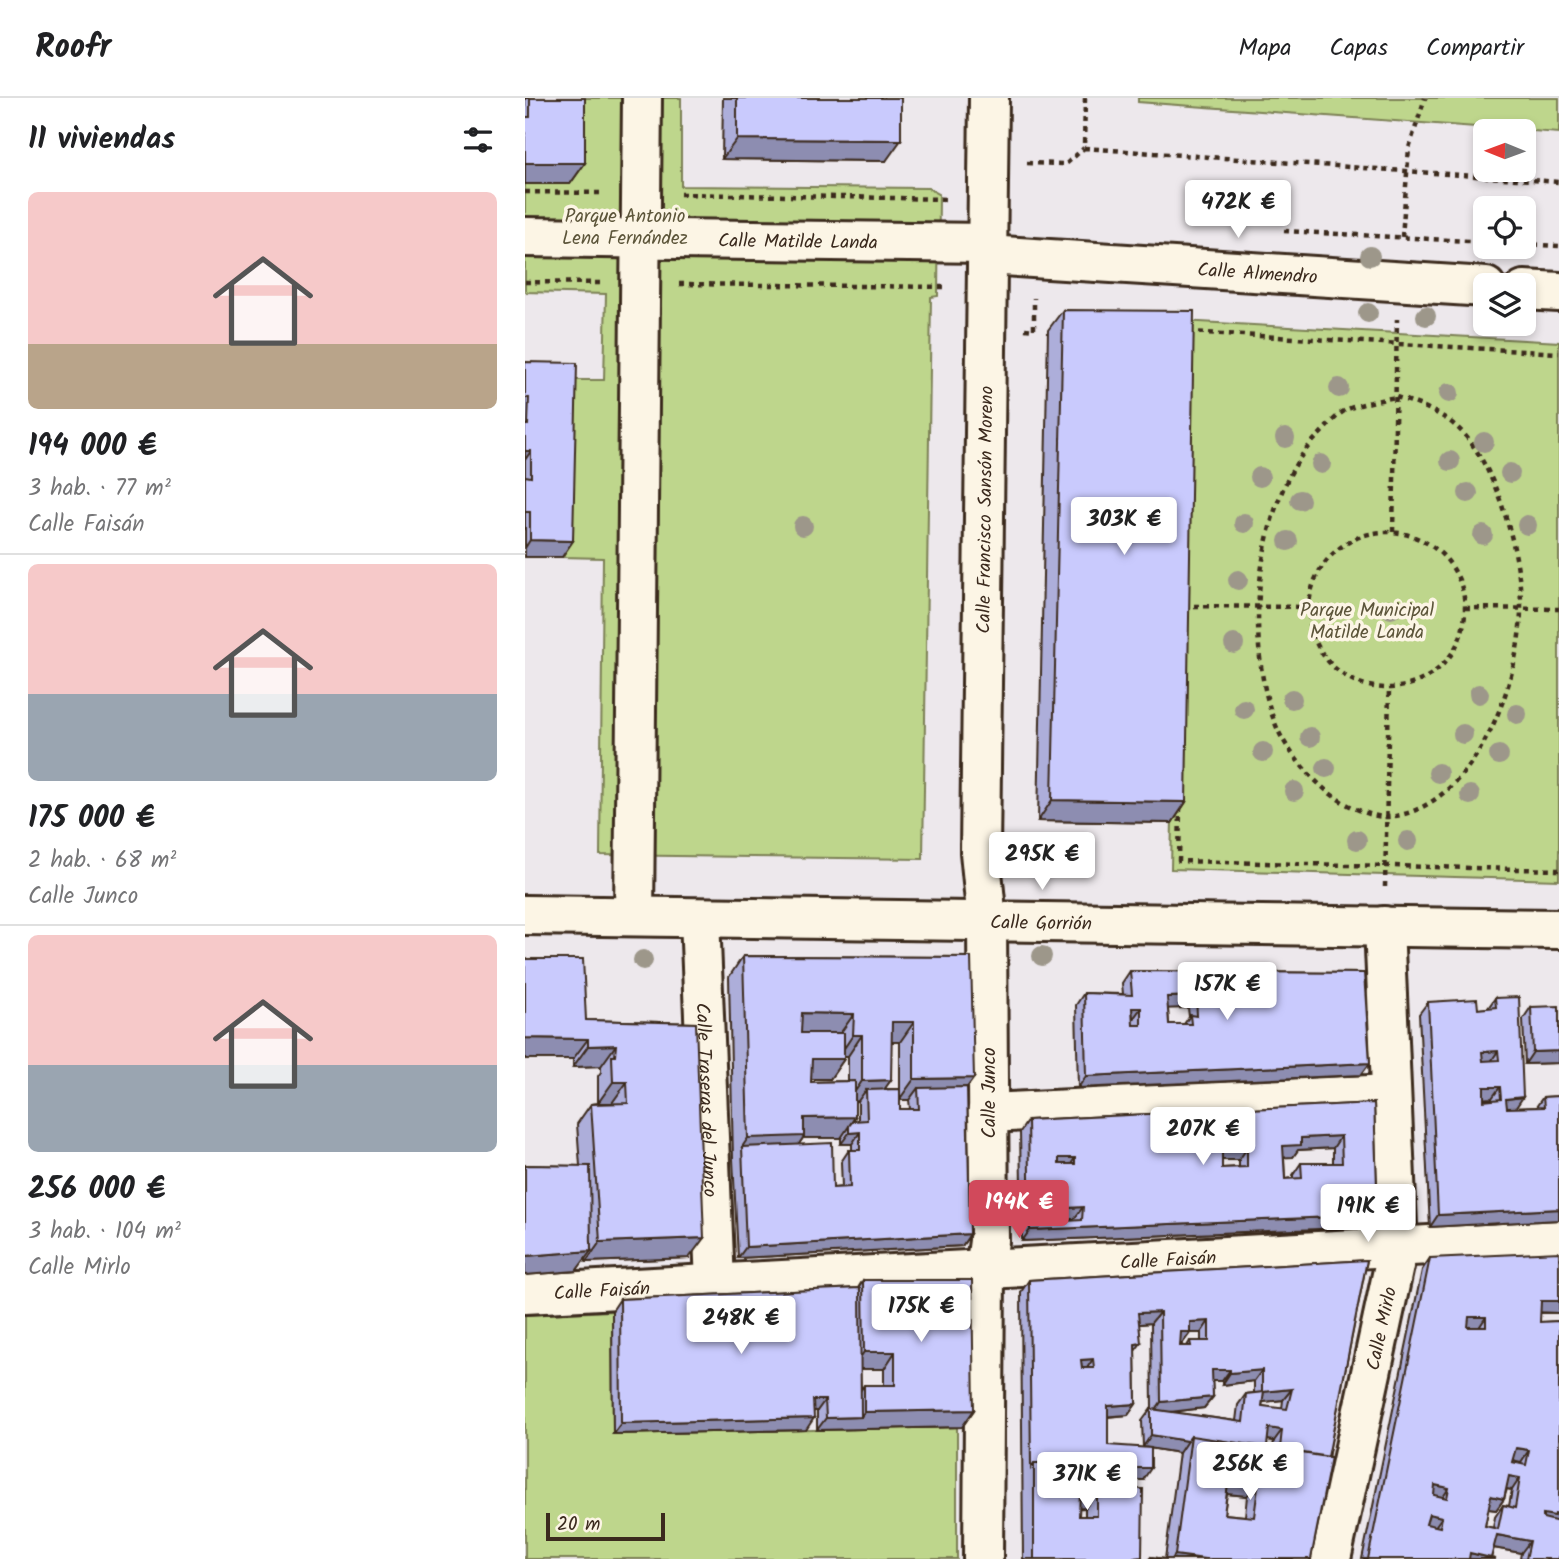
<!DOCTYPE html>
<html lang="es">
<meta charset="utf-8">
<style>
:root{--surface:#fff;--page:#f2f2f2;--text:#202124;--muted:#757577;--line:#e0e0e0;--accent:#d1495b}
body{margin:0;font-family:Kalam,sans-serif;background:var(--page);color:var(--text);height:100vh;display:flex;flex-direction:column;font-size:26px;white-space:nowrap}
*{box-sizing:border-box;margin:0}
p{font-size:23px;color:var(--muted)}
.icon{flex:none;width:38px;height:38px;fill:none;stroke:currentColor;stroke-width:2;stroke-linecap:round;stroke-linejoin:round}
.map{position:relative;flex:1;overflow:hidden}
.side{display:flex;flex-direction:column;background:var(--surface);width:525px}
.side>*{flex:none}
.needle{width:46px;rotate:271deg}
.controls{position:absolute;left:948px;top:21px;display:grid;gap:14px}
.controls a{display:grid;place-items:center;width:63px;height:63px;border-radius:10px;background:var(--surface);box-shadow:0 4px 10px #0003;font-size:35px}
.scale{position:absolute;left:21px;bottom:18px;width:119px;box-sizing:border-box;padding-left:7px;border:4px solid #3b2a1e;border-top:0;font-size:19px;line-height:24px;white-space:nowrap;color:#3b2a1e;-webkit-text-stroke:5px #fcf5e5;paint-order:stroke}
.price{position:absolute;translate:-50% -60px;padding:0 16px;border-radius:7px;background:#fff;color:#222;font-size:23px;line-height:46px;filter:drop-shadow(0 2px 4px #0008)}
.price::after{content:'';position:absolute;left:50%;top:42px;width:21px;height:16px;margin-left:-10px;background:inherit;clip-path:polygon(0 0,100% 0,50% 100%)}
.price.current{background:var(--accent);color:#fff}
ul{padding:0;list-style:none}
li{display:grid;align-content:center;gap:14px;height:371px;padding:0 28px}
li+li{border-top:2px solid var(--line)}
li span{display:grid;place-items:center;height:217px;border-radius:10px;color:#555}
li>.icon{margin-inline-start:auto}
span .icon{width:126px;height:126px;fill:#fffc;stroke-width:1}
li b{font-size:30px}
h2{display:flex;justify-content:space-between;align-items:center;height:84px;padding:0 28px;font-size:30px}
header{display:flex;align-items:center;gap:42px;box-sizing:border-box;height:98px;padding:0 35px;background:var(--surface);border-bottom:2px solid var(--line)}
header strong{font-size:33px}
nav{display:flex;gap:38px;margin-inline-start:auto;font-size:24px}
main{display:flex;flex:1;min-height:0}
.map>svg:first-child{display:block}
.green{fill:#bed68c;stroke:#7c8055;stroke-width:2}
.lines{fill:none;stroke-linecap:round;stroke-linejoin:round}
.street-casing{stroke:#3b2a1e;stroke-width:44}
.path{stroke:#3b2a1e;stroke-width:4.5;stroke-dasharray:5 5;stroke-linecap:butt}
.street{stroke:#fcf5e5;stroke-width:38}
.tree{fill:#9d978a}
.wall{fill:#adaeda;stroke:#3b2a1e;stroke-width:2;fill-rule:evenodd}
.shaded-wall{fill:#8d8db1;stroke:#3b2a1e;stroke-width:2}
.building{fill:#c9cafd;stroke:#3b2a1e;stroke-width:2;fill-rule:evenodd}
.labels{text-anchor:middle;stroke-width:7;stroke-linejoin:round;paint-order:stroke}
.park-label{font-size:19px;fill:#5c553a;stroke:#fcf5e5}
.street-label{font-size:19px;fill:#3b2a1e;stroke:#fcf5e5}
</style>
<header>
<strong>Roofr</strong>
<nav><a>Mapa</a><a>Capas</a><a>Compartir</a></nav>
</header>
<main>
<section class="side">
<h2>11 viviendas<svg class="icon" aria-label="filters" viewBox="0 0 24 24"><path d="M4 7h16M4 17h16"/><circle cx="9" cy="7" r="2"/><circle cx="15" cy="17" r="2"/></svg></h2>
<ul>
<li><span style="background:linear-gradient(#f6c9c9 70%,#b9a48a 0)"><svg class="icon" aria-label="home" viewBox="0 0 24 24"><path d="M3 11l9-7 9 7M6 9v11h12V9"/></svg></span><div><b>194 000 €</b><p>3 hab. · 77 m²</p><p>Calle Faisán</p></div></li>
<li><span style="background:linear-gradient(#f6c9c9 60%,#9aa5b1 0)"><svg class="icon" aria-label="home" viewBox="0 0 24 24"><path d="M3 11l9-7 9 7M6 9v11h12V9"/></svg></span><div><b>175 000 €</b><p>2 hab. · 68 m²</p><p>Calle Junco</p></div></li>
<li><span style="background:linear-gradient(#f6c9c9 60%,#9aa5b1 0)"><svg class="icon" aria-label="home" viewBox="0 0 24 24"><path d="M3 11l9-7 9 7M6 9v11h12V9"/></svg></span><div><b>256 000 €</b><p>3 hab. · 104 m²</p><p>Calle Mirlo</p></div></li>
</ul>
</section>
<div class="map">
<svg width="1034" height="1461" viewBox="0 0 1034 1461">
<rect width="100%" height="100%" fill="#ede8ec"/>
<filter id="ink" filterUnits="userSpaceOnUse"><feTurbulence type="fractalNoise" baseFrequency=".0143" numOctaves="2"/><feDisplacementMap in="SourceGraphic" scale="14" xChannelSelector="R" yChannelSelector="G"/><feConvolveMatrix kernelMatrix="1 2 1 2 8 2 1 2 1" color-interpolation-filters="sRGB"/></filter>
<g filter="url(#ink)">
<path class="green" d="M46,0H156V88L403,90L414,96L413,198L406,199L398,761L75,757L78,460L37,459L40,282H79L81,196L0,194V86H45Z
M613,0H1034V35L613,4Z
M657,223L1034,244V782L646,771Z
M87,1213L88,1336L432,1329V1461H0V1217Z"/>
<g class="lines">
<g class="street-casing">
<g id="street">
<path id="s1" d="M0,139L462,145"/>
<path id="s2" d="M462,157L961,189"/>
<path d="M999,192L1034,194"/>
<path id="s3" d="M0,817L1034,831"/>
<path d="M109,818L117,0"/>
<path id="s4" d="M175,820L190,1186"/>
<path d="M462,1015L866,996"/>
<path id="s5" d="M0,1196L1034,1140"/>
<path id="s6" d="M458,1461L460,1172L464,1143L462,823L455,754L464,0"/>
<path id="s7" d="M806,1461L873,1149L859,828"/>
</g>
</g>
<path class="path" d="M560,0L559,50L1034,84
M502,65L541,66L559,50
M0,94L77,95
M155,96L423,101
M759,133L961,144
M877,139L884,50L900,0
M999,146L1034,148
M0,184L76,185
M154,186L422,189
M500,231L509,232V200
M664,234L1034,255
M871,299C894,306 920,316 937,334C973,372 997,460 996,511C995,586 949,711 863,719C848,720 825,709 813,701C792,688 764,656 753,632C717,552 729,398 795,336C803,328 813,315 823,311C838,305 856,302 871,299Z
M868,434L872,221
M784 512a78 78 0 1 1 156 0a78 78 0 1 1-156 0Z
M659,508L786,509
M940,510L1034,511
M655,709L654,763L1034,772
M860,789L864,590"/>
<use href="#street" class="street"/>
</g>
<g class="tree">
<circle cx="845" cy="158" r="10"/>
<circle cx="843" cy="215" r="10"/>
<circle cx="901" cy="218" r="10"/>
<circle cx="814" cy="290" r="10"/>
<circle cx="924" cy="295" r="10"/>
<circle cx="760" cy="340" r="10"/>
<circle cx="959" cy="344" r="10"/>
<circle cx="925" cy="363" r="10"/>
<circle cx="796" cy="366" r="10"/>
<circle cx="985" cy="375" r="10"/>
<circle cx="735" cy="379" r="10"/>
<circle cx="943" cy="395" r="10"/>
<circle cx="775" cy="402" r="10"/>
<circle cx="719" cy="425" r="10"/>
<circle cx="1002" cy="427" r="10"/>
<circle cx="278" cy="428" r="10"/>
<circle cx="958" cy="437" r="10"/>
<circle cx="763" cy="443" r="10"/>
<circle cx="713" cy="482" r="10"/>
<circle cx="866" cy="511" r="10"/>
<circle cx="709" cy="546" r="10"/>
<circle cx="954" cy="596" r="10"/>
<circle cx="767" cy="601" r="10"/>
<circle cx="719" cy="611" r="10"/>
<circle cx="992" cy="616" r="10"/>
<circle cx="938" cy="636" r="10"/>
<circle cx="785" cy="639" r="10"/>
<circle cx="738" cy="654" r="10"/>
<circle cx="974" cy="657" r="10"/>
<circle cx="801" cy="670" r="10"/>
<circle cx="913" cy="675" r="10"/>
<circle cx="769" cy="693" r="10"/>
<circle cx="945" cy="697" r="10"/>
<circle cx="832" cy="742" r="10"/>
<circle cx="883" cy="743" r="10"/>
<circle cx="517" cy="858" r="10"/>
<circle cx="118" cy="862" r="10"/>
</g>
<path class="wall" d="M0,0H60V65L45,86H0Z
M198,0H376L361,63L197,61Z
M538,212L661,704L647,725L513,723L523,232Z
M0,264L37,459H0Z
M218,858L446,859L442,989L445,1136L437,1148L213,1160L208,1061L204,879ZM366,944H375V991H359L366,982ZM319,958H323V983L286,984V981H305L319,961ZM375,1002H384L385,1011H375ZM330,1003H333V1022L328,1023L330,1019ZM278,1040H316V1046H327V1052H324L316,1064L317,1089L308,1090L273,1047Z
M0,861L61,922L171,925L164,1160L61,1164L60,1160L51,1173L0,1177V1067L55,1068L52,1026L66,1006L73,1005V978L76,974V968L48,969V961H0Z
M605,873L839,875L836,977L553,990L551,907L559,895L598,896L597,885ZM643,910H663L664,919L659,926H644Z
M970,900L991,1010L1011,1009L1018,999L1034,998V1122L905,1129L894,916L903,904L953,911L963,910ZM967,1000V1002L959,1003V1001Z
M1006,909L1034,965L1000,966L998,921Z
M849,1005L853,1117L845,1129L497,1143L495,1034L503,1022ZM808,1050V1065H776L768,1077V1080L760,1081L759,1059H768L773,1052ZM697,1062H714V1069L697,1070Z
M905,1160L1034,1215H1015V1224L1034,1223V1461H995L996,1455L969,1450L966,1460L971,1461H837L897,1172ZM982,1391L987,1392L984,1408L978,1407L970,1419L968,1430L960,1428L963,1411L971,1412L979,1401Z
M842,1162L803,1359L786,1461H624L626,1459L640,1461L654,1355L618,1349L617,1323L626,1311H627L626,1225L614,1226L610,1253L611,1306L603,1317L583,1319V1347L618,1382H609V1391L617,1459L616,1461H498L496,1194L504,1182ZM665,1235H676V1243H665L662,1248H655V1246H657ZM687,1283H697V1287L729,1283V1295L721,1296L713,1307L711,1323L645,1314L679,1310L688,1299ZM758,1302L757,1311L737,1308L738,1304ZM742,1342L749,1343L748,1349L742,1348ZM702,1396L722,1398L720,1418L699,1416ZM554,1410H560V1418H554Z
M338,1182L449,1312L437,1329L292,1332V1313H289L281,1332L88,1336L87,1213L95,1201L333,1190ZM335,1271H359V1287H339L336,1292Z"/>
<path class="shaded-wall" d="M212,41L376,42L361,63L197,61Z
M0,65H60L45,86H0Z
M0,353H6L0,362Z
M5,442L48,443L37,459H0V450Z
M527,702L661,704L647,725L513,723Z
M671,898L663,910L634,911L642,899Z
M607,910H616L608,921Z
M277,915L329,916L314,937L262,936Z
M367,924H389L375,944H352Z
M328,937H337L323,958H314Z
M0,940L63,941L48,961H0Z
M91,947L76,968L48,969L63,948Z
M973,953L965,965L949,966L957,954Z
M1034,953V965L1000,966L1008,954Z
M287,961H319L305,981H272Z
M845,965L836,977L553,990L561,978Z
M449,980L434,1000L393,990L384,1002H374L389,981Z
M366,982L351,1003L341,992L333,1003L323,1004L337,983Z
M88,984H102L87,1005H73Z
M959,989H975L967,1000L951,1001Z
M998,999L990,1011L973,1013L981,1001Z
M330,1019L316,1040H278L265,1059L217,1049L223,1040L279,1020Z
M335,1034L327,1046H316L324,1035Z
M816,1038L808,1050L773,1052L768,1059L750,1060L758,1048L776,1040Z
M722,1050L714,1062H689L697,1051Z
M534,1060H550L542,1072H526Z
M558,1109L549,1121H534L542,1110Z
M1034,1111V1122L905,1129L913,1117Z
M853,1117L845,1129L497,1143L505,1132Z
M445,1136L437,1148L213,1160L221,1149Z
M179,1140L164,1160L61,1164L75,1144Z
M66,1153L51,1173L0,1177V1158Z
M1016,1203H1034V1215L1008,1214Z
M635,1214L626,1225L605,1227L613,1215Z
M944,1219H961L953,1231H935Z
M684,1223L676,1235H665L657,1246H647L656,1234L665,1224Z
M616,1245L607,1257L610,1246Z
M339,1254H370L359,1271H327Z
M568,1261L560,1273H548L556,1262Z
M687,1272H705L697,1283H679Z
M737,1272L729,1283L697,1287L705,1275Z
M767,1291L758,1302L729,1305L737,1294Z
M688,1299L679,1310L628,1316L636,1304Z
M288,1302H300L292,1313H280Z
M611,1306L603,1317L574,1319L583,1308Z
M449,1312L437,1329L292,1332L301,1320L336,1319L339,1314Z
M289,1320L281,1332L88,1336L96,1325Z
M744,1330L757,1332L749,1343L736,1341Z
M626,1337L662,1343L654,1355L618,1349Z
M991,1350L1004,1352L996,1364L983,1361Z
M509,1370H626L618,1382H509Z
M704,1378L734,1382L722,1398L692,1395Z
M984,1378L995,1380L987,1392L976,1390Z
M910,1387L924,1390L916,1402L902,1399Z
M555,1394H572L560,1410L543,1411Z
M966,1398L979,1401L971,1412L957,1410Z
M904,1416L917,1419L909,1430L895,1428Z
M1018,1416H1034V1423L1030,1429L1010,1428Z
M972,1437L1005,1443L996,1455L963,1449Z
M945,1455L966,1460V1461H941Z
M650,1457L680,1461H647Z"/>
<path class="building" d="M5,0H60V65H0V19H5Z
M212,0H376V42L212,41Z
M538,212L669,213L661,704L527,702Z
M0,264L52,265L48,443L5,442V414H0V378L6,379V353H0V327H3L4,300H0Z
M218,858L446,859L449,980L389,981V924H367L366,982L337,983V937H328L329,916L277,915L276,935H319V961H287L286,984L330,983V1019L279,1020V1038L223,1040Z
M0,861H58L61,922L171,925L179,1140L75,1144L66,1006L103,1005L102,984H88L87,958H90L91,947L63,948V941L0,940Z
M605,873L839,875L845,965L561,978L559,895L607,897ZM671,898L672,918L665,917L666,926H644L642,899ZM607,910H616V927H608Z
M994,899L998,999L981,1001L982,1010L1019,1009L1018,999L1034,998V1111L913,1117L903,904L952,901L953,911L971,909L970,900ZM973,953L974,962L958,963L957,954ZM959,989H975L976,1001L959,1003Z
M1034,908V953L1008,954L1006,909Z
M442,989L445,1136L221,1149L217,1049L307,1045L308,1090L325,1089L324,1052H335V1034L324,1035V1028L328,1023L342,1022L341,992L375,991V1011H394L393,990Z
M849,1005L853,1117L505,1132L503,1022ZM816,1038L817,1065H776L777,1080L760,1081L758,1048L776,1047V1040ZM722,1050V1069L697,1070V1051ZM534,1060H550V1066H534ZM558,1109L557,1122L542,1123V1110Z
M0,1067L65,1068L66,1153L0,1158Z
M1034,1154V1203H1016L1015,1224L1034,1223V1416H1030V1418L1018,1416V1420L1034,1424V1461H1001L1005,1443L972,1437L966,1460L945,1455L944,1461H843L905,1160ZM944,1219H961V1229H943ZM991,1350L1004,1352L1001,1367L987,1364ZM984,1378L995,1380L990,1410L978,1407L973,1431L960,1428L966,1398L979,1401ZM910,1387L924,1390L922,1400L909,1397ZM904,1416L917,1419L915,1429L901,1426Z
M842,1162L803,1359L666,1338L662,1343L626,1337V1311L718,1324L721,1296L739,1294L737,1308L762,1311L767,1291L737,1294V1272L705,1275V1272H687L688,1299L636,1304L635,1214L613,1215L616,1245L610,1246L611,1306L583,1308V1347L626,1350V1370H609L610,1365H509L506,1370L504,1182ZM684,1223V1243H665L666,1248H655L656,1234H665V1224ZM568,1261L569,1270H557L556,1262ZM744,1330L757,1332L755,1350L742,1348Z
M338,1182H447L449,1312L339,1314V1287H370V1254H339Z
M335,1190L336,1319L301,1320L300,1302H288L289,1320L96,1325L95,1201Z
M666,1338L806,1359L786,1461H680L650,1457ZM704,1378L734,1382L729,1419L699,1416Z
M509,1365H610L609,1391H618L617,1459L609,1460V1461H509ZM555,1394H572V1418H554Z
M626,1459L641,1461H626Z"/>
</g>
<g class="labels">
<g class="park-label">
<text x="100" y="124">Parque Antonio<tspan x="100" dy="22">Lena Fernández</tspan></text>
<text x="842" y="518">Parque Municipal<tspan x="842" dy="22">Matilde Landa</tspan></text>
</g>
<g class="street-label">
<text dy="7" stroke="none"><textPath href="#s1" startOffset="273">Calle Matilde Landa</textPath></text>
<text dy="7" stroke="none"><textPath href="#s2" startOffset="271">Calle Almendro</textPath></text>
<text dy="7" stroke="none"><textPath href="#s6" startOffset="1050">Calle Francisco Sansón Moreno</textPath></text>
<text dy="7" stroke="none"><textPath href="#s3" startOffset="516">Calle Gorrión</textPath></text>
<text transform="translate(463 995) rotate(-90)" y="7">Calle Junco</text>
<text dy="7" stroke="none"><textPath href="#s4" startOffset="182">Calle Traseras del Junco</textPath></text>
<text dy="7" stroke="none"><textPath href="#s5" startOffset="644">Calle Faisán</textPath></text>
<text dy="7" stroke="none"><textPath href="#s5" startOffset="77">Calle Faisán</textPath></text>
<text dy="7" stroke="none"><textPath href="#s7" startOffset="236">Calle Mirlo</textPath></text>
</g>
</g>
</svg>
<div class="controls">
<a><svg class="needle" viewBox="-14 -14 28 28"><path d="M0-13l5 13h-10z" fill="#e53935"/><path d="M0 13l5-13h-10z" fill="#757577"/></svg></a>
<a><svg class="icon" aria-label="locate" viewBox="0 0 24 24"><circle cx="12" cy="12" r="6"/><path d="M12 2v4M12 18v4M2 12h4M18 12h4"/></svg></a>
<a><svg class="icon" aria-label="layers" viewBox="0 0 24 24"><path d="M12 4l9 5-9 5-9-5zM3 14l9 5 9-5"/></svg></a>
</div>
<div class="scale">20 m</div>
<b class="price" style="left:713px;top:142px">472K €</b>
<b class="price" style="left:599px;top:459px">303K €</b>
<b class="price" style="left:517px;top:794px">295K €</b>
<b class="price" style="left:702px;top:924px">157K €</b>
<b class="price" style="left:678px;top:1069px">207K €</b>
<b class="price current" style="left:494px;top:1142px">194K €</b>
<b class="price" style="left:843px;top:1146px">191K €</b>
<b class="price" style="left:396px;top:1246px">175K €</b>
<b class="price" style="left:216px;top:1258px">248K €</b>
<b class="price" style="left:725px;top:1404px">256K €</b>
<b class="price" style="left:562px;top:1414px">371K €</b>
</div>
</main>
